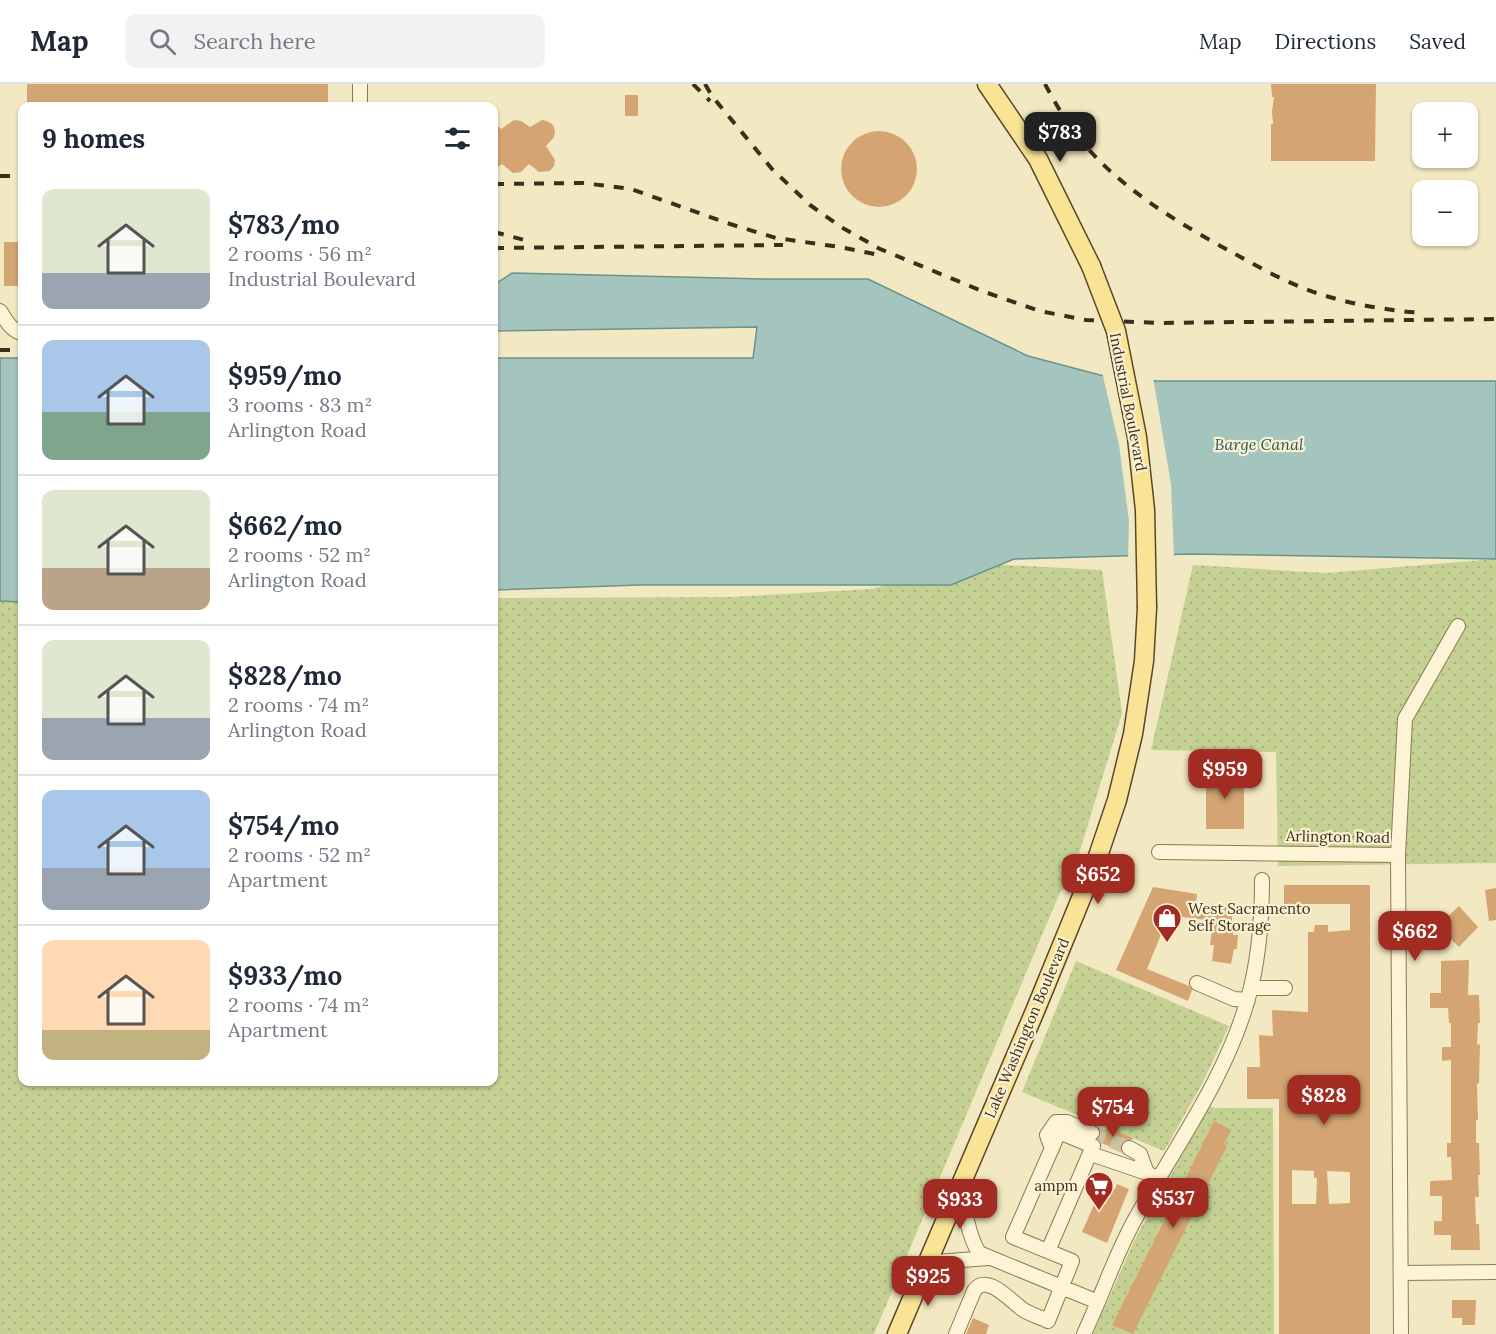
<!DOCTYPE html>
<meta charset="utf-8">
<style>
:root{--surface:#fff;--page:#f2f2f3;--text:#1f2937;--muted:#747a83;--line:#e0e1e3;--accent:#a22c21}
body{margin:0;font-family:Lora,serif;background:var(--page);color:var(--text);height:100vh;display:flex;flex-direction:column;font-size:22px;white-space:nowrap}
*{box-sizing:border-box;margin:0}
p{font-size:20px;color:var(--muted)}
.icon{flex:none;width:33px;height:33px;fill:none;stroke:currentColor;stroke-width:2;stroke-linecap:round;stroke-linejoin:round}
.map{position:relative;flex:1;overflow:hidden}
.sheet{position:absolute;left:18px;top:18px;width:480px;height:984px;display:flex;flex-direction:column;background:var(--surface);border-radius:12px;box-shadow:0 2px 4px #0004}
.sheet>*{flex:none}
.fabs{position:absolute;left:1412px;top:18px;display:grid;gap:12px}
.fabs a{display:grid;place-items:center;width:66px;height:66px;border-radius:12px;background:var(--surface);box-shadow:0 2px 4px #0004;font-size:30px}
.price{position:absolute;translate:-50% -51px;padding:0 14px;border-radius:12px;background:var(--accent);color:#fff;font-size:20px;line-height:39px;filter:drop-shadow(0 2px 3px #0008)}
.price::after{content:'';position:absolute;left:50%;top:36px;width:18px;height:14px;margin-left:-9px;background:inherit;clip-path:polygon(0 0,100% 0,50% 100%)}
.price.on{background:#222;color:#fff}
ul{padding:0;list-style:none}
li{display:flex;align-items:center;gap:18px;height:150px;padding:0 24px}
li+li{border-top:2px solid var(--line)}
li span{display:grid;place-items:center;flex:none;width:168px;height:120px;border-radius:12px;color:#555}
li>.icon{margin-inline-start:auto}
span .icon{width:72px;height:72px;fill:#fffc;stroke-width:1}
li b{font-size:26px}
h2{display:flex;justify-content:space-between;align-items:center;height:72px;padding:0 24px;font-size:26px}
header{display:flex;align-items:center;gap:36px;box-sizing:border-box;height:84px;padding:0 30px;background:var(--surface);border-bottom:2px solid var(--line)}
header strong{font-size:28px}
nav{display:flex;gap:33px;margin-inline-start:auto;font-size:21px}
.search{width:420px;height:54px;background:var(--page);display:flex;align-items:center;gap:15px;box-sizing:border-box;padding:0 21px;border-radius:12px;color:var(--muted);font-size:22px}
.map>svg:first-child{display:block}
.green{fill:url(#green-dots)}
.water{fill:#a4c4be;stroke:#6a938d;stroke-width:1.5}
.pier{fill:#f2e8c1}
.building{fill:#d4a573;fill-rule:evenodd}
.lines{fill:none;stroke-linecap:round;stroke-linejoin:round}
.minor-tunnel{stroke:#cec3a0;stroke-width:14;stroke-dasharray:14 7;stroke-linecap:butt}
.minor-casing{stroke:#8d7956;stroke-width:16}
.major-casing{stroke:#5b462b;stroke-width:21}
.minor{stroke:#fcf4d5;stroke-width:14}
.major{stroke:#f9e395;stroke-width:18}
.rail{stroke:#3c2e1c;stroke-width:4;stroke-dasharray:10 10;stroke-linecap:butt}
.major-bridge-casing{stroke:#5b462b;stroke-width:21;stroke-linecap:butt}
.major-bridge{stroke:#f9e395;stroke-width:18}
.labels{text-anchor:middle;stroke-width:4.5;stroke-linejoin:round;paint-order:stroke}
.street-label{font-size:15px;fill:#3c2e1c;stroke:#f9f1d1}
.poi-label{font-size:15px;fill:#3c2e1c;stroke:#f9f1d1;text-anchor:start}
.water-label{font-size:16px;font-style:italic;fill:#2a5b5d;stroke:#f9f1d1}
</style>
<header>
<strong>Map</strong>
<div class="search"><svg class="icon" aria-label="search" viewBox="0 0 24 24"><circle cx="10" cy="10" r="6"/><path d="M15 15l6 6"/></svg>Search here</div>
<nav><a>Map</a><a>Directions</a><a>Saved</a></nav>
</header>
<div class="map">
<svg width="1496" height="1250" viewBox="0 0 1496 1250">
<defs>
<pattern id="green-dots" width="8" height="8" patternUnits="userSpaceOnUse" patternTransform="scale(1.5)"><rect width="8" height="8" fill="#c4d193"/><path d="M2 2h.1M6 6h.1" fill="none" stroke="#a9b47e" stroke-width="1.8" stroke-linecap="round"/></pattern>
</defs>
<rect width="100%" height="100%" fill="#f2e8c1"/>
<path class="green" d="M1496,475V779L1278,782L1276,668L1151,666L1193,481L1326,489Z
M967,479L1102,486L1122,629L1068,806H1061L874,1250H0V517H22V998H494V514L731,513L872,505Z
M1076,877L1229,942L1202,1000L1164,1067L1022,1008Z
M1210,1022L1214,1024H1273L1274,1250H1093L1135,1155Z"/>
<path class="water" d="M512,189L764,195H868L1028,272L1100,291L1157,297H1496V475L1189,470L1014,475L951,501H640L494,506V274H753L757,243L494,247V201Z
M0,274H22V518L0,517Z"/>
<path class="pier" d="M1102,288L1153,293L1171,400L1174,474L1128,475L1129,437L1119,361Z"/>
<path class="building" d="M27,0H328V22H27Z
M1271,0H1376L1375,77H1271V40H1273L1272,27L1274,13H1272Z
M625,11H638V32H625Z
M514,36L521,37L530,43L542,36L547,37L553,41L555,47L554,53L546,62L555,76L554,82L550,87L539,88L529,80L521,88L513,89L502,80L494,86V38L501,45Z
M841 85a38 38 0 1 1 76 0a38 38 0 1 1-76 0Z
M4,158H22V202H4Z
M1206,686H1244V745H1206Z
M1284,801H1370V1250H1279V1015H1247V983H1260L1259,951L1273,952L1272,926L1308,928V848H1314L1315,841H1328V848L1350,846V820H1284ZM1292,1086L1314,1087V1094H1317L1316,1120H1292ZM1327,1087L1350,1088V1119L1329,1120Z
M1153,803L1197,810L1196,819L1234,824L1232,833V839H1235L1233,851H1238L1237,865H1234L1231,880L1212,877L1214,861H1210L1213,837L1169,831L1147,885L1189,902L1192,906L1188,917L1116,886Z
M1496,804V836L1489,837L1485,806Z
M1459,822L1478,843L1459,863L1438,842Z
M1469,876L1468,911H1479L1480,939H1478L1477,961L1480,960L1479,999L1477,1000L1478,1036H1476V1059H1479L1480,1091H1478L1479,1113H1475L1476,1140H1479L1480,1166H1451V1151H1434V1137H1442V1112H1430V1097L1452,1096L1451,1073H1447V1059H1451V976L1442,977V963H1451V939H1449L1448,924H1430V909H1441V877Z
M1214,1037L1231,1046L1224,1060L1227,1062L1133,1250L1112,1241Z
M1107,1043L1133,1054L1132,1056L1124,1057L1121,1060V1067L1101,1059L1098,1055L1101,1049L1100,1045L1105,1047Z
M1103,1100L1115,1105L1117,1100L1129,1105L1107,1159L1082,1148Z
M1452,1216H1476L1475,1241H1462V1234H1452Z
M973,1234L989,1241L986,1250H966Z"/>
<g class="lines">
<path class="minor-tunnel" d="M1092,1049L1129,1064"/>
<g class="minor-casing">
<path id="minor" d="M360,0V22
M0,227C6,236 11,247 22,249
M1159,768L1398,771L1401,1250
M1398,771L1405,635L1458,542
M1197,899L1234,915L1248,916
M1251,904H1285
M1129,1064L1140,1070L1147,1089
M1052,1065L1047,1051L1056,1038H1067L1092,1049
M1091,1070L1147,1089L1159,1095
M962,1098C965,1123 966,1147 979,1169L1098,1218L1084,1250
M925,1182L937,1178L988,1174
M1401,1189L1496,1188
M1098,1218C1109,1191 1119,1165 1133,1139C1172,1067 1224,998 1247,918C1259,878 1262,837 1262,796
M956,1250L974,1207C986,1188 1011,1217 1022,1225C1029,1230 1040,1233 1048,1237L1072,1177L1013,1153L1059,1048L1093,1062L1048,1167"/>
</g>
<g class="major-casing">
<path id="major" d="M987,0L1038,75L1091,182
M897,1250L1035,927L1096,778L1117,716L1133,650L1144,577L1147,524"/>
</g>
<use href="#minor" class="minor"/>
<use href="#major" class="major"/>
<path class="rail" d="M693,0L710,17
M705,0L712,12L772,85L810,121L841,143L880,165L982,207L1040,227L1086,236L1160,239L1496,235
M1045,0C1054,17 1064,34 1076,50C1116,103 1180,140 1237,171C1267,188 1299,205 1333,214C1362,222 1393,227 1423,229
M0,92H22
M494,100L583,99L631,105L730,140L776,154L840,163L884,172
M494,148L532,158
M494,164L783,161
M0,266H22"/>
<g class="major-bridge-casing">
<path id="major-bridge" d="M1091,182L1116,247L1137,353L1145,426L1147,524"/>
</g>
<use href="#major-bridge" class="major-bridge"/>
</g>
<defs>
<g id="shop-pin" transform="scale(1.5)"><path d="M0 17L-7.5 6A9.5 9.5 0 1 1 7.5 6Z" fill="#a22c21" stroke="#f9f1d1"/><path d="M-5-2.5h2.3a2.7 3.5 0 0 1 5.4 0H5L5.5 6h-11ZM-1.5-2.5h3a1.5 2.3 0 0 0-3 0Z" fill="#fff"/></g>
<g id="supermarket-pin" transform="scale(1.5)"><path d="M0 17L-7.5 6A9.5 9.5 0 1 1 7.5 6Z" fill="#a22c21" stroke="#f9f1d1"/><path d="M-6-5.5h2.5l.6 2H6L4.5 2H-2.5L-4.4-4H-6ZM-1.5 3.2a1.3 1.3 0 1 0 .1 0ZM3 3.2a1.3 1.3 0 1 0 .1 0Z" fill="#fff"/></g>
</defs>
<g fill-rule="evenodd">
<use href="#shop-pin" x="1167" y="834"/>
<use href="#supermarket-pin" x="1099" y="1102"/>
</g>
<g class="labels">
<g class="street-label">
<text transform="translate(1128 318) rotate(79)" y="5">Industrial Boulevard</text>
<text transform="translate(1338 753) rotate(1)" y="5">Arlington Road</text>
<text transform="translate(1027 944) rotate(-67)" y="5">Lake Washington Boulevard</text>
</g>
<g class="poi-label">
<text x="1188" y="830">West Sacramento<tspan x="1188" dy="17">Self Storage</tspan></text>
<text x="1078" y="1107" text-anchor="end">ampm</text>
</g>
<g class="water-label">
<text x="1259" y="366">Barge Canal</text>
</g>
</g>
</svg>
<div class="fabs">
<a>+</a>
<a>−</a>
</div>
<b class="price on" style="left:1060px;top:79px">$783</b>
<b class="price" style="left:1225px;top:716px">$959</b>
<b class="price" style="left:1098px;top:821px">$652</b>
<b class="price" style="left:1415px;top:878px">$662</b>
<b class="price" style="left:1324px;top:1042px">$828</b>
<b class="price" style="left:1113px;top:1054px">$754</b>
<b class="price" style="left:1173px;top:1145px">$537</b>
<b class="price" style="left:960px;top:1146px">$933</b>
<b class="price" style="left:928px;top:1223px">$925</b>
<section class="sheet">
<h2>9 homes<svg class="icon" aria-label="filters" viewBox="0 0 24 24"><path d="M4 7h16M4 17h16"/><circle cx="9" cy="7" r="2"/><circle cx="15" cy="17" r="2"/></svg></h2>
<ul>
<li><span style="background:linear-gradient(#dfe7d0 70%,#9aa5b1 0)"><svg class="icon" aria-label="home" viewBox="0 0 24 24"><path d="M3 11l9-7 9 7M6 9v11h12V9"/></svg></span><div><b>$783/mo</b><p>2 rooms · 56 m²</p><p>Industrial Boulevard</p></div></li>
<li><span style="background:linear-gradient(#a9c7e8 60%,#7fa58c 0)"><svg class="icon" aria-label="home" viewBox="0 0 24 24"><path d="M3 11l9-7 9 7M6 9v11h12V9"/></svg></span><div><b>$959/mo</b><p>3 rooms · 83 m²</p><p>Arlington Road</p></div></li>
<li><span style="background:linear-gradient(#dfe7d0 65%,#b9a48a 0)"><svg class="icon" aria-label="home" viewBox="0 0 24 24"><path d="M3 11l9-7 9 7M6 9v11h12V9"/></svg></span><div><b>$662/mo</b><p>2 rooms · 52 m²</p><p>Arlington Road</p></div></li>
<li><span style="background:linear-gradient(#dfe7d0 65%,#9aa5b1 0)"><svg class="icon" aria-label="home" viewBox="0 0 24 24"><path d="M3 11l9-7 9 7M6 9v11h12V9"/></svg></span><div><b>$828/mo</b><p>2 rooms · 74 m²</p><p>Arlington Road</p></div></li>
<li><span style="background:linear-gradient(#a9c7e8 65%,#9aa5b1 0)"><svg class="icon" aria-label="home" viewBox="0 0 24 24"><path d="M3 11l9-7 9 7M6 9v11h12V9"/></svg></span><div><b>$754/mo</b><p>2 rooms · 52 m²</p><p>Apartment</p></div></li>
<li><span style="background:linear-gradient(#ffd9b3 75%,#c2b280 0)"><svg class="icon" aria-label="home" viewBox="0 0 24 24"><path d="M3 11l9-7 9 7M6 9v11h12V9"/></svg></span><div><b>$933/mo</b><p>2 rooms · 74 m²</p><p>Apartment</p></div></li>
</ul>
</section>
</div>
